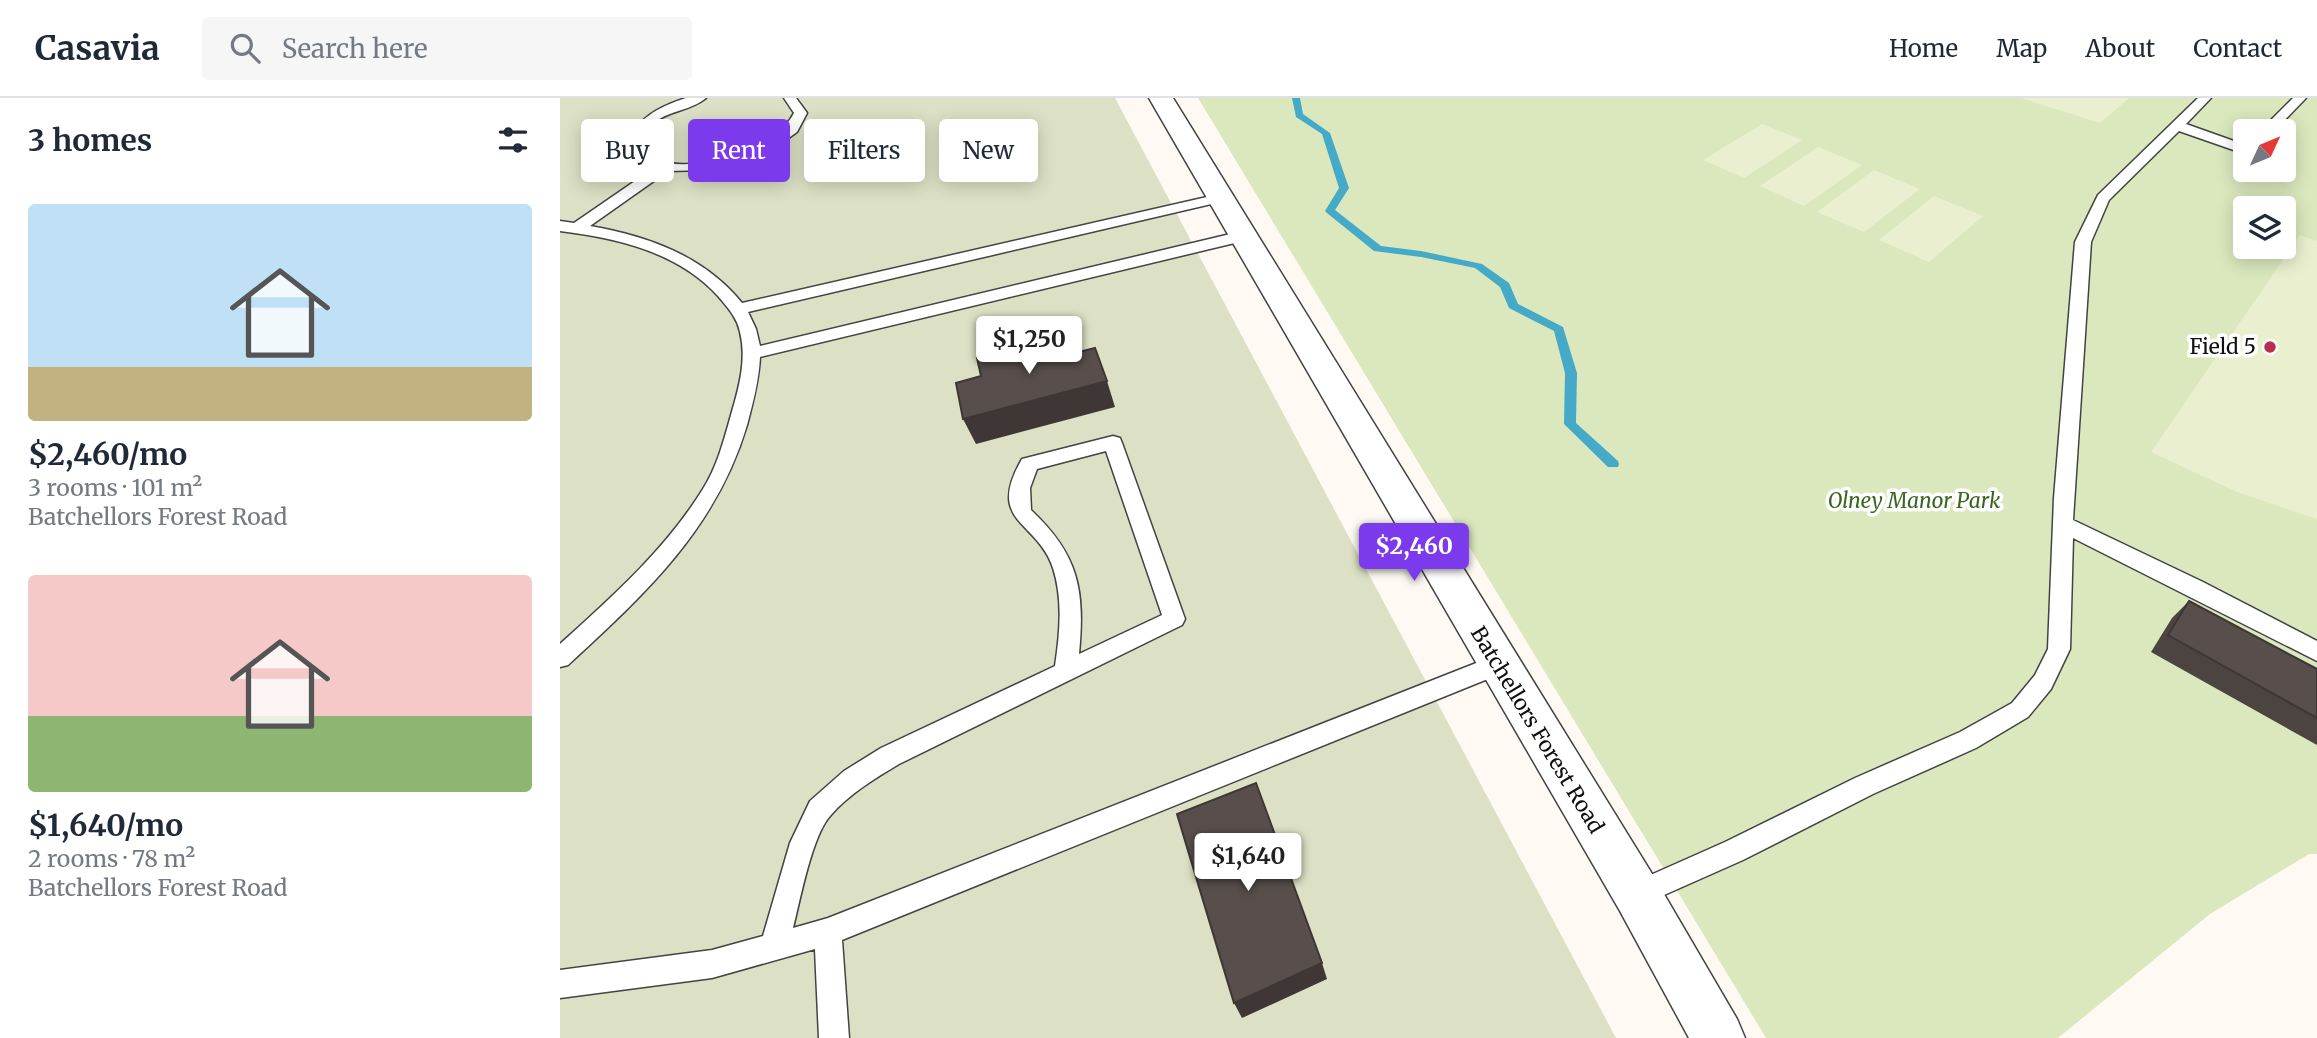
<!DOCTYPE html>
<meta charset="utf-8">
<style>
:root{--surface:#fff;--page:#f6f6f7;--text:#1f2937;--muted:#747a83;--line:#e0e1e3;--accent:#7c3aed}
body{margin:0;font-family:Merriweather,serif;background:var(--page);color:var(--text);height:100vh;display:flex;flex-direction:column;font-size:26px;white-space:nowrap}
*{box-sizing:border-box;margin:0}
p{font-size:23px;color:var(--muted)}
.icon{flex:none;width:38px;height:38px;fill:none;stroke:currentColor;stroke-width:2;stroke-linecap:round;stroke-linejoin:round}
.map{position:relative;flex:1;overflow:hidden}
.panel{display:flex;flex-direction:column;background:var(--surface);width:560px}
.panel>*{flex:none}
.banner{position:absolute;left:21px;top:21px;width:665px;height:63px;display:flex;gap:14px}
.needle{width:46px;rotate:46deg}
.buttons{position:absolute;left:1673px;top:21px;display:grid;gap:14px}
.buttons a{display:grid;place-items:center;width:63px;height:63px;border-radius:7px;background:var(--surface);box-shadow:0 4px 18px #0003;font-size:35px}
.price{position:absolute;translate:-50% -60px;padding:0 16px;border-radius:7px;background:#fff;color:#222;font-size:23px;line-height:46px;filter:drop-shadow(0 2px 4px #0008)}
.price::after{content:'';position:absolute;left:50%;top:42px;width:21px;height:16px;margin-left:-10px;background:inherit;clip-path:polygon(0 0,100% 0,50% 100%)}
.price.selected{background:var(--accent);color:#fff}
ul{padding:0;list-style:none}
li{display:grid;align-content:center;gap:14px;height:371px;padding:0 28px}
li span{display:grid;place-items:center;height:217px;border-radius:7px;color:#555}
li>.icon{margin-inline-start:auto}
span .icon{width:126px;height:126px;fill:#fffc;stroke-width:1}
li b{font-size:30px}
h2{display:flex;justify-content:space-between;align-items:center;height:84px;padding:0 28px;font-size:30px}
.chip{padding:0 24px;border-radius:7px;background:var(--surface);box-shadow:0 4px 18px #0003;font-size:24px;line-height:63px}
.chip.selected{background:var(--accent);color:#fff}
header{display:flex;align-items:center;gap:42px;box-sizing:border-box;height:98px;padding:0 35px;background:var(--surface);border-bottom:2px solid var(--line)}
header strong{font-size:33px}
nav{display:flex;gap:38px;margin-inline-start:auto;font-size:24px}
.search{width:490px;height:63px;background:var(--page);display:flex;align-items:center;gap:18px;box-sizing:border-box;padding:0 24px;border-radius:7px;color:var(--muted);font-size:26px}
main{display:flex;flex:1;min-height:0}
.map>svg:first-child{display:block}
.green{fill:#dbe8bd;fill-rule:evenodd}
.cemetery{fill:#dce0c4}
.pitch{fill:#eaefcf}
.lines{fill:none;stroke-linecap:round;stroke-linejoin:round}
.stream{fill:#44aac7;fill-rule:evenodd}
.service-casing{stroke:#434343;stroke-width:3}
.minor-casing{stroke:#434343;stroke-width:3}
.service{fill:#fff;fill-rule:evenodd}
.minor{fill:#fff;fill-rule:evenodd}
.wall{fill:#4c4441}
.shaded-wall{fill:#3e3735}
.building{fill:#584f4c;stroke:#3e3735;stroke-width:2}
.poi-dot{fill:#b92e4d;stroke:#fff;stroke-width:2.5}
.labels{text-anchor:middle;stroke-width:7;stroke-linejoin:round;paint-order:stroke}
.poi-label{font-size:21px;fill:#101010;stroke:#fff;text-anchor:end}
.park-label{font-size:21px;font-style:italic;fill:#3c6522;stroke:#fff}
.street-label{font-size:21px;fill:#101010;stroke:#fff}
</style>
<header>
<strong>Casavia</strong>
<div class="search"><svg class="icon" aria-label="search" viewBox="0 0 24 24"><circle cx="10" cy="10" r="6"/><path d="M15 15l6 6"/></svg>Search here</div>
<nav><a>Home</a><a>Map</a><a>About</a><a>Contact</a></nav>
</header>
<main>
<section class="panel">
<h2>3 homes<svg class="icon" aria-label="filters" viewBox="0 0 24 24"><path d="M4 7h16M4 17h16"/><circle cx="9" cy="7" r="2"/><circle cx="15" cy="17" r="2"/></svg></h2>
<ul>
<li><span style="background:linear-gradient(#bfe0f5 75%,#c2b280 0)"><svg class="icon" aria-label="home" viewBox="0 0 24 24"><path d="M3 11l9-7 9 7M6 9v11h12V9"/></svg></span><div><b>$2,460/mo</b><p>3 rooms · 101 m²</p><p>Batchellors Forest Road</p></div></li>
<li><span style="background:linear-gradient(#f6c9c9 65%,#8fb573 0)"><svg class="icon" aria-label="home" viewBox="0 0 24 24"><path d="M3 11l9-7 9 7M6 9v11h12V9"/></svg></span><div><b>$1,640/mo</b><p>2 rooms · 78 m²</p><p>Batchellors Forest Road</p></div></li>
</ul>
</section>
<div class="map">
<svg width="1757" height="940" viewBox="0 0 1757 940">
<rect width="100%" height="100%" fill="#fefaf3"/>
<path class="green" d="M638,0H1757V756H1749L1650,816L1498,940H1206ZM1685,33H1724V72H1685ZM1685,110H1724V149H1685Z"/>
<path class="cemetery" d="M0,0H555L1056,940H0Z"/>
<path class="pitch" d="M1461,0H1569L1540,25Z
M1202,26L1242,42L1184,80L1143,62Z
M1258,49L1302,67L1244,108L1200,88Z
M1314,72L1360,91L1304,134L1257,114Z
M1374,98L1423,118L1369,164L1319,142Z
M1740,137L1757,143V421L1677,394L1591,354Z"/>
<g class="lines">
<path class="stream" d="M732,0H740L743,16L770,35L789,90L775,112L821,148L861,153L922,166L949,185L958,206L1003,229L1017,275L1016,325L1058,363L1059,366L1058,369H1048L1004,326L1005,275L994,233L949,210L940,189L915,170L861,159L814,153L767,115L765,113L779,90L762,36L736,19Z"/>
<g class="service-casing">
<path id="service" d="M126,0H146C122,19 95,8 78,48C83,53 89,59 95,62C135,76 215,53 234,15L224,0H236L247,15L237,34L216,49L187,62L148,72L108,73L30,128C88,138 144,158 182,205L660,96L667,100L660,104L188,214L196,231L200,248L683,133L691,138L683,143L200,259C199,282 193,305 187,327C156,431 86,495 8,567L0,569V546C52,499 106,451 143,391C157,369 164,342 171,317C179,290 187,261 180,234C177,219 167,209 158,198C118,154 57,140 0,133V123L14,125L94,70L83,67L66,52L64,49C76,21 98,9 126,0Z
M1638,0H1651L1626,26L1685,47V56L1619,33L1549,102L1531,144L1513,422L1643,484L1757,543V563L1513,440L1510,551L1491,591L1468,619L1416,650L1313,696L1183,762L1077,809L1068,805L1064,796L1068,787L1165,744L1295,680L1400,634L1452,605L1475,577L1488,551L1494,400L1515,144L1538,97Z
M1733,0H1746L1714,33H1700Z
M553,338L560,340L562,345L625,521L622,527L339,666C314,681 289,696 270,718C252,738 240,802 233,830L268,820L929,560L937,557L945,560L948,567L945,574L282,842L289,940H259L255,851L152,880L0,900V872L152,852L203,838L230,745L250,703L284,673L321,650L495,568C500,535 503,501 493,470C477,422 425,425 462,361ZM546,353L602,517L519,556C525,492 519,457 471,412L470,390L477,371Z"/>
</g>
<g class="minor-casing">
<path id="minor" d="M589,0H613L1094,779L1177,921L1185,940H1129L1060,813Z"/>
</g>
<use href="#service" class="service"/>
<use href="#minor" class="minor"/>
</g>
<path class="wall" d="M1629,503L1757,571V647L1591,554L1612,520Z"/>
<path class="shaded-wall" d="M547,283L555,309L416,346L403,321Z
M762,865L767,881L682,920L674,905Z"/>
<path class="building" d="M510,237L515,255L535,250L547,283L403,321L396,285L421,278L417,260Z
M1629,503L1757,571V620L1608,537Z
M696,685L762,865L674,905L617,716Z"/>
<circle class="poi-dot" cx="1710" cy="249" r="7"/>
<g class="labels">
<g class="poi-label">
<text x="1696" y="256">Field 5</text>
</g>
<g class="park-label">
<text x="1354" y="410">Olney Manor Park</text>
</g>
<g class="street-label">
<text transform="translate(977 632) rotate(59)" y="7">Batchellors Forest Road</text>
</g>
</g>
</svg>
<div class="buttons">
<a><svg class="needle" viewBox="-14 -14 28 28"><path d="M0-13l5 13h-10z" fill="#e53935"/><path d="M0 13l5-13h-10z" fill="#747a83"/></svg></a>
<a><svg class="icon" aria-label="layers" viewBox="0 0 24 24"><path d="M12 4l9 5-9 5-9-5zM3 14l9 5 9-5"/></svg></a>
</div>
<b class="price" style="left:469px;top:278px">$1,250</b>
<b class="price selected" style="left:854px;top:485px">$2,460</b>
<b class="price" style="left:688px;top:795px">$1,640</b>
<div class="banner">
<a class="chip">Buy</a>
<a class="chip selected">Rent</a>
<a class="chip">Filters</a>
<a class="chip">New</a>
</div>
</div>
</main>
